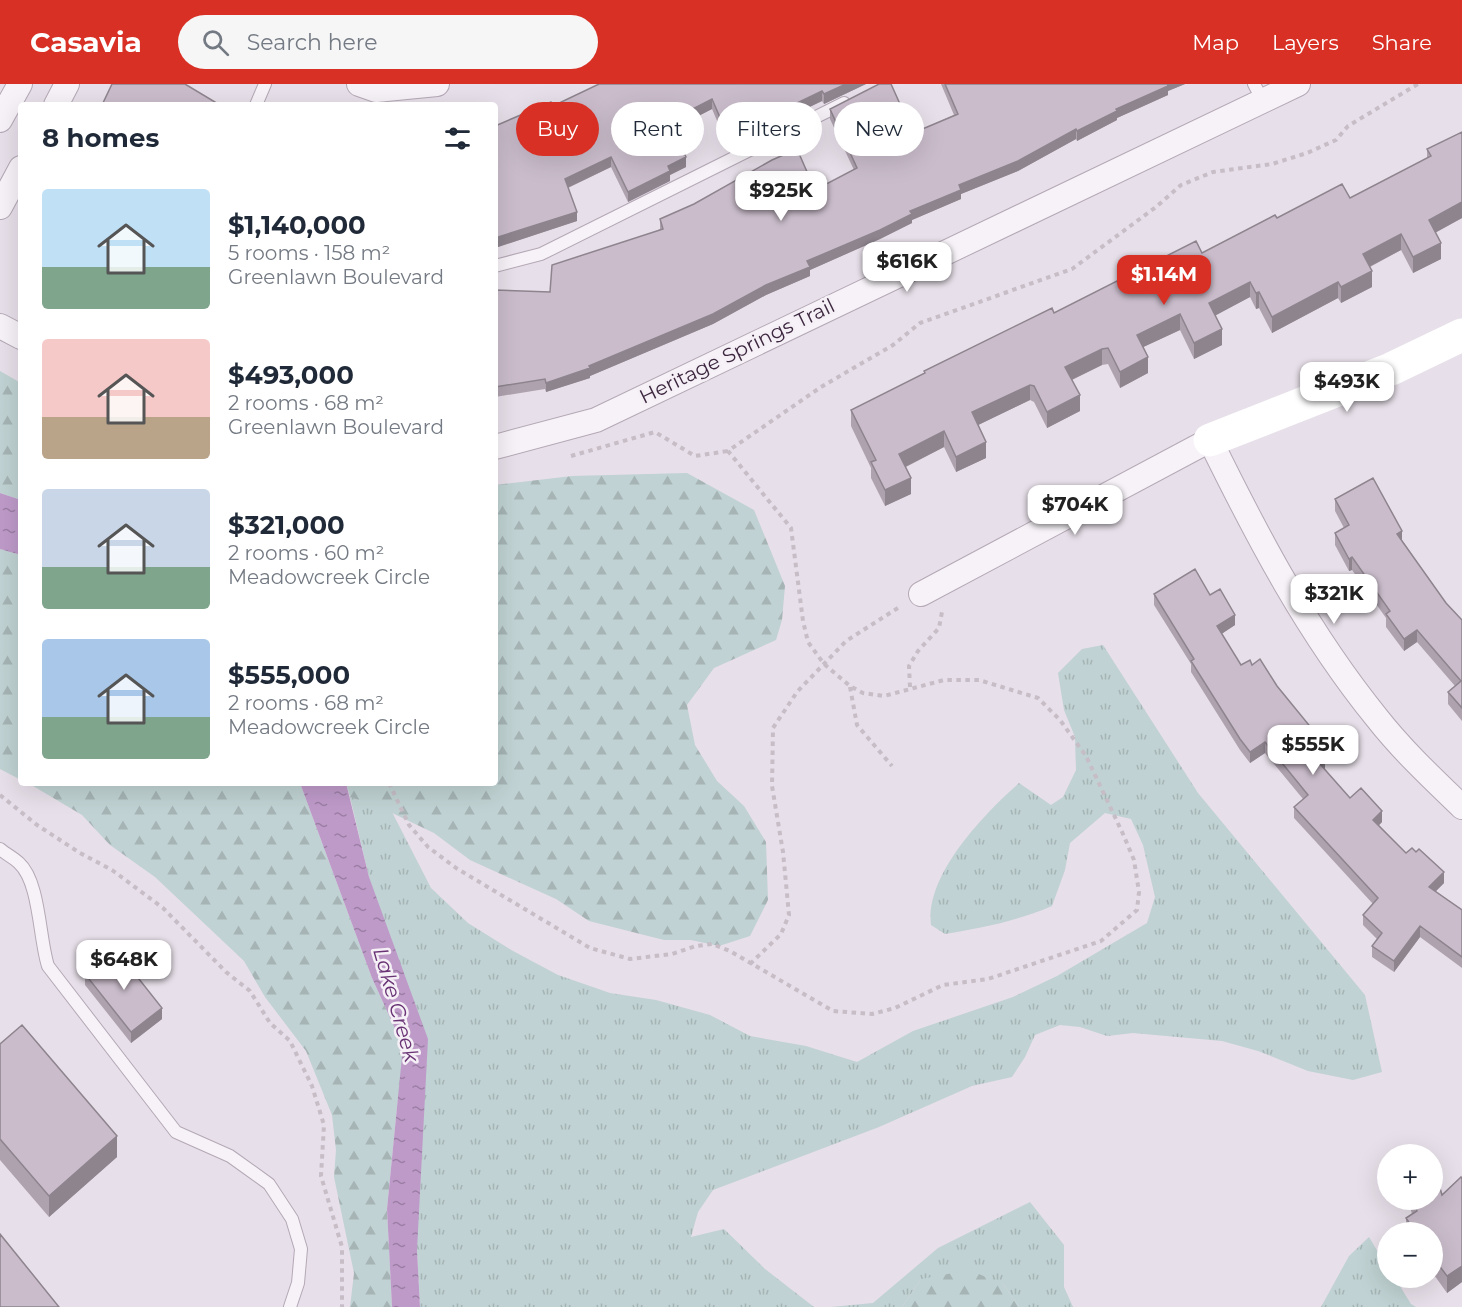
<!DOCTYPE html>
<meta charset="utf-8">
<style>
:root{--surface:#fff;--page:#f6f6f7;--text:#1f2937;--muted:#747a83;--accent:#d93025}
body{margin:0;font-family:Montserrat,sans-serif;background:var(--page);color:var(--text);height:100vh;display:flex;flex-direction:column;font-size:22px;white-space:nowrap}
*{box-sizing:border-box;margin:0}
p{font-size:20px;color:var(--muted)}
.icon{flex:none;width:33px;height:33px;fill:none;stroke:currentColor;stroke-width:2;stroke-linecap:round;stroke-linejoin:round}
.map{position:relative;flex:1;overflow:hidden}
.panel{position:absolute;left:18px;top:18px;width:480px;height:684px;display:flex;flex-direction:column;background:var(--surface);border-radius:6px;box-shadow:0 6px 24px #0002}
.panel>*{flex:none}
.top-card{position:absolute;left:516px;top:18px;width:570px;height:54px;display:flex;gap:12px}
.buttons{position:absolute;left:1377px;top:1060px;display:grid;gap:12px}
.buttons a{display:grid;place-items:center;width:66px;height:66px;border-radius:50%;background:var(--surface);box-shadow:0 6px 24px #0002;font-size:30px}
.price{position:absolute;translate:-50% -51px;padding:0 14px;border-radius:12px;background:#fff;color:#222;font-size:20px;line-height:39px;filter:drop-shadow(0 2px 3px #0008)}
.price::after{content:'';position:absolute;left:50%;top:36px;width:18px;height:14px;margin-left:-9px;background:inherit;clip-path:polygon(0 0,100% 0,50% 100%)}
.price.current{background:var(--accent);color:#fff}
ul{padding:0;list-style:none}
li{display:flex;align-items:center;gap:18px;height:150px;padding:0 24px}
li span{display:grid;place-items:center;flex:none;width:168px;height:120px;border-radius:6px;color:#555}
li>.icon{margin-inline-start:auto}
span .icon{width:72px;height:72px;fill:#fffc;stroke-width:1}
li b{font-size:26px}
h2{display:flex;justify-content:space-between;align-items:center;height:72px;padding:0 24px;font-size:26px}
.tag{padding:0 21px;border-radius:27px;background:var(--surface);box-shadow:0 6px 24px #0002;font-size:21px;line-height:54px}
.tag.current{background:var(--accent);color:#fff}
header{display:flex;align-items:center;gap:36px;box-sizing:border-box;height:84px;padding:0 30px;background:var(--accent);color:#fff}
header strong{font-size:28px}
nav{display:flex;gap:33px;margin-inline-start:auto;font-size:21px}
.search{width:420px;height:54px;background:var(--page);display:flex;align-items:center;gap:15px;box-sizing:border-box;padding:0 21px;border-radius:33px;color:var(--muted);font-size:22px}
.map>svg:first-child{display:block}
.grass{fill:url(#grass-tufts)}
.forest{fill:url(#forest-firs)}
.water{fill:url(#water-ripples)}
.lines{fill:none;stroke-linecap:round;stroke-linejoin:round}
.lane-casing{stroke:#b4a8b6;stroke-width:14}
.street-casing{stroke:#b4a8b6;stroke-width:26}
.path{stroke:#c6bdc7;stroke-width:4;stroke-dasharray:4.5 4.5;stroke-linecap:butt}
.lane{stroke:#f6f2f7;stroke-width:12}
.street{stroke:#f6f2f7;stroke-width:24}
.secondary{stroke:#fff;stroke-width:33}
.wall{fill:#aea2af}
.shaded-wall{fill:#8d848e}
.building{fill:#cabccb;stroke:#8d848e;stroke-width:1.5}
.labels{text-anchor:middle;stroke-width:5;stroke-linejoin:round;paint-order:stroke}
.street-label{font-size:20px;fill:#3d2840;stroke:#f5eff6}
.water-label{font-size:21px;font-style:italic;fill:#683274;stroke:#f5eff6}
</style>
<header>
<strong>Casavia</strong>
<div class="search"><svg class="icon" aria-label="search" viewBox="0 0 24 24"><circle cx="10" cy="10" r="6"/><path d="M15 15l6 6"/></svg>Search here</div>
<nav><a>Map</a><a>Layers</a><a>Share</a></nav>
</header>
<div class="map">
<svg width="1462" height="1223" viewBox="0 0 1462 1223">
<defs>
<pattern id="grass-tufts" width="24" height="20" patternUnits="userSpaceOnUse" patternTransform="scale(1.5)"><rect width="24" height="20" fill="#c0d2d3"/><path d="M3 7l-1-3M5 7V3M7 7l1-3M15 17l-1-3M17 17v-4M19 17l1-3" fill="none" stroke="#a6b4b6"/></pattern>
<pattern id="forest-firs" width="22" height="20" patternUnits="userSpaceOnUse" patternTransform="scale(1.5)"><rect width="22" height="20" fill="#c0d2d3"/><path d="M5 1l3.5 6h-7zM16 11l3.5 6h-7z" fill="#a6b4b6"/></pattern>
<pattern id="water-ripples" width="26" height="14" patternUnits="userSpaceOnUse" patternTransform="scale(1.5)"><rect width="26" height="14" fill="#be9ac9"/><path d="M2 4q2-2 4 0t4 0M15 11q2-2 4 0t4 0" fill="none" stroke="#9c7ea5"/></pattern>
</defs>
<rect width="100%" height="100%" fill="#e7dfe9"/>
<path class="grass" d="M1103,561L1198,709L1365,911L1382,988L1353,996L1308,987L1258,967L1222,957L1133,949L1107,952L1080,943L1060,941L1035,951L1025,973L1012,993L972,1002L879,1043L713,1106L698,1128L691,1153L724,1145L765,1185L814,1223H420L417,1166L369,793L350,713L392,728L431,804L468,839L513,867L558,891L610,909L656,916L710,931L750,952L806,962L857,978L913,947L1013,913L1057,892L1147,839L1155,813L1143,761L1131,735L1105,729L1070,759L1065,786L1052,822C1017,837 982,844 945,850L931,841C925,791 983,731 1019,699L1051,721L1063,713L1076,686L1075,653L1064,626L1058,589L1082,565Z
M1030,1118L1064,1161V1203L1073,1223H1019L1003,1200L921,1195L902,1223H831L873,1219L938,1164Z
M1369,1153L1387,1183L1388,1194H1395L1411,1220L1416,1223H1321L1349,1172Z"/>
<path class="forest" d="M0,287L21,299V416L0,409Z
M687,389L754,426L785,502L782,536L776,556L714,584L687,621L695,661L717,697L744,722L766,758L768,816L750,852L719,862L691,856H664L589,837L556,815L470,776L434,749L392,729L350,713L346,699H495V401L572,392Z
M0,465L21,471V696L0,685Z
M28,699H300L372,894L403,962L387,1125L392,1223H350L354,1189L334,1093L336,1066L332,1031L306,967L265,913L244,877L155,793L110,761L82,731Z
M969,1186L1003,1200L1019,1223H902L921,1195Z"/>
<path class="water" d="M0,409L21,416V471L0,465Z
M300,699H346L369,793L428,955L417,1166L420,1223H392L387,1125L403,962L372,894Z"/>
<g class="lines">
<g class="lane-casing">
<path id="lane" d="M1254,0L1263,17
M256,21L265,0
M495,182L541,170L844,19
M0,765C6,770 14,774 19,779C40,798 39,854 48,882L176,1048L230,1072L269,1100L292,1135L301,1165L298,1199L290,1223"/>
</g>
<g class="street-casing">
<path id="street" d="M359,0L376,6L437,0
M56,21L67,0
M0,36L20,0
M0,123L21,84
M0,242L21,253
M495,363L596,336L1298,0
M921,510L1210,356C1258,454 1308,549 1377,634C1402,666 1433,695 1462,723"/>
</g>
<path class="path" d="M571,372L655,348L695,372L728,367
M850,603L857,641L892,682
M910,603L909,582L918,567L939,544L942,528
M389,699L409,741L428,763L456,784L590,864L630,875L672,870L696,862L712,860L730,867L833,927L872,930L895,924L943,901L988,895L1101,857L1137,826L1139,808L1134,776L1123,750L1086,672L1060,636L1038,614L979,596H944L884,612L863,609L850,602L824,580L808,558L803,537L791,444L728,367L821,303L893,261L920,239L1072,185L1156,123L1181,101L1213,88L1272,80L1307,69L1336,56L1348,42L1418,0
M0,711L37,741L80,769L112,786L163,824L226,888L250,907L270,939L290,957L312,1002L324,1041L321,1092L342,1163V1223
M750,880L781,850L789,831L783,768L772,702L773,644L797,608L846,557L901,522"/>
<use href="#lane" class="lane"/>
<use href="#street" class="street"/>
<path class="secondary" d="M1210,356L1391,285L1462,251"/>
</g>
<path class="wall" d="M599,0H866L824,20L822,17L728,62L712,25L673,45L686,83L670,91V97L628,118L611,83L568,104L577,137L495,164V42L553,22Z
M941,0H1185L1168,7V11L1117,34V36L1077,57L1076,55L1018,87L961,110V115L912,136V139L880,155L810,186V192L766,211L713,240L590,292V294L546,308L545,305L495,313V206L550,208L660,145V135L815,106L854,86L830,35V25L913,49L954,31Z
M1462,48V134L1435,149L1441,175L1413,189L1401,166L1370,183L1372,203L1341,219L1338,214L1272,249L1259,224L1256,225L1250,213L1215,231L1222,261L1194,275L1180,246L1143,263L1148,289L1120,304L1108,280L1102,281L1072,296L1080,327L1047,344L1034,318L1030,316L978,341L986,374L956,388L944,363L906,383L911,410L885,422L871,394V384L851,342V326L924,290V287L1054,229L1202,169L1277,134L1350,114L1427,74V65Z
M1335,415L1402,456L1446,519L1462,536V637L1448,620V608L1455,602L1417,558L1404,567L1386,543V534L1352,486L1349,487L1335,461V449L1344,444L1335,427Z
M1154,510L1210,511L1235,541L1221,550L1241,581H1252L1313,656L1311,658L1325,686L1350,714L1382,738L1379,741L1406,769L1444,799L1436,807L1462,826V884L1420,853L1394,888L1372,873V862L1377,855L1363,841V831L1373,820L1294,734V723L1303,715L1265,669L1250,679L1240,666L1191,588V580L1154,521Z
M85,890L162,935L131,959L85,901Z
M0,960L117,1073L49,1133L0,1076Z
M1462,1095V1198L1447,1209L1432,1188V1149H1406V1134L1412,1130L1408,1116H1432L1442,1111Z"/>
<path class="shaded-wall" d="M846,0H866L824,20V10Z
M1167,0H1185L1168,7V11L1117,34V36L1077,57V47L1116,25Z
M822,7V17L728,62V52Z
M712,15V25L669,47V37Z
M1076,45V55L1018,87L961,110V115L912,136V139L880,155L810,186V192L766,211L713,240L590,292V294L546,308V299L589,282L910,127L959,101Z
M611,73V83L565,105V95Z
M686,73V83L670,91V97L628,118V108L668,82Z
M1462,118V134L1429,152V136Z
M577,128V137L495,164V154Z
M1401,150V166L1363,186V170Z
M1441,159V175L1413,189V173Z
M1372,187V203L1341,219V203Z
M1250,198V213L1209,235V219Z
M1338,198V214L1272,249V233Z
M1259,208V224L1256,225V209Z
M1180,230V246L1137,266V251Z
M1222,245V261L1194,275V259Z
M1102,265V281L1065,299V283Z
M1148,273V289L1120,304V288Z
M1030,301V316L972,344V328Z
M1080,311V327L1047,344V328Z
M944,347V363L899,386V370Z
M986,358V374L956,388V373Z
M911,394V410L885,422V406Z
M1402,447V460L1397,450Z
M1352,473V486L1349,487V475Z
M1235,531V541L1217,553V542Z
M1417,546V558L1404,567V555Z
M1313,646V656L1306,662V651Z
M1265,658V669L1250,679V668Z
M1325,676V686L1320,680Z
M1382,727V738L1373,747V736Z
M1444,788V799L1429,814V803Z
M1420,842V853L1394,888V877Z
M162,924V935L131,959V948Z
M117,1052V1073L49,1133V1112Z
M1462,1182V1198L1447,1209V1192Z"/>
<path class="building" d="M112,0H185L220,21H102Z
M599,0H846L824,10L822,7L728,52L712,15L669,37L686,73L668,82L670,87L628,108L611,73L565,95L577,128L495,154V42L551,18L553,22Z
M879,0H891L913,49L958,30L945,0H1167L1168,2L1116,25L1117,27L1077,47L1076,45L1018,77L959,101L961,106L910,127L912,130L880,146L807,177L810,183L766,201L713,230L589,282L590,284L546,299L545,295L495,303V206L550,208L552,181L663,145L660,135L694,120L772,76L797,65L815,106L857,84L830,25Z
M1462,48V118L1429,136L1441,159L1413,173L1401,150L1363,170L1372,187L1341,203L1338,198L1272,233L1259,208L1256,209L1250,198L1209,219L1222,245L1194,259L1180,230L1137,251L1148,273L1120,288L1108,264L1102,265L1065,283L1080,311L1047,328L1034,302L1030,301L972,328L986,358L956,373L944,347L899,370L911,394L885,406L871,378L876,376L851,326L925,289L924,287L1052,224L1054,229L1196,157L1202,169L1275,131L1277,134L1342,100L1350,114L1431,72L1427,65Z
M1373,394L1402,447L1397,450L1446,519L1462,536V624L1448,608L1461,597L1417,546L1404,555L1386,530L1390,527L1352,473L1349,475L1335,449L1349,441L1335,415Z
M1195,485L1210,511L1220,505L1235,531L1217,542L1241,581L1250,576L1252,581L1260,575L1277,602L1313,646L1306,651L1325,676L1320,680L1350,714L1361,704L1382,727L1373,736L1406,769L1412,764L1416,768L1419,765L1444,788L1429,803L1462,826V873L1420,842L1394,877L1372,862L1382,849L1363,831L1378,814L1294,723L1308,711L1265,658L1250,668L1240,655L1191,577L1194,575L1154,510Z
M116,866L162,924L131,948L85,890Z
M22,941L117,1052L49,1112L0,1055V960Z
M1435,1087L1442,1111L1461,1093L1462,1095V1182L1447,1192L1432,1172V1149H1416L1406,1134L1417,1127L1413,1116H1432V1088Z
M0,1150L59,1223H0Z"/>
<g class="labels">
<g class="street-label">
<text transform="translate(737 267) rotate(-26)" y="7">Heritage Springs Trail</text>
</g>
<g class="water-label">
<text transform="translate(396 921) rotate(74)" y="7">Lake Creek</text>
</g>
</g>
</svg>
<div class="buttons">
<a>+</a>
<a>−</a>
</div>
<b class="price" style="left:781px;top:138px">$925K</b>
<b class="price" style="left:907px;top:209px">$616K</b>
<b class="price current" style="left:1164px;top:222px">$1.14M</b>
<b class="price" style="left:1347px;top:329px">$493K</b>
<b class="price" style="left:1075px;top:452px">$704K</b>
<b class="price" style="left:1334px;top:541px">$321K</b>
<b class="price" style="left:1313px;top:692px">$555K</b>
<b class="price" style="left:124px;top:907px">$648K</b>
<div class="top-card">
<a class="tag current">Buy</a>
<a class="tag">Rent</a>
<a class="tag">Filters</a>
<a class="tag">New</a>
</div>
<section class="panel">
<h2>8 homes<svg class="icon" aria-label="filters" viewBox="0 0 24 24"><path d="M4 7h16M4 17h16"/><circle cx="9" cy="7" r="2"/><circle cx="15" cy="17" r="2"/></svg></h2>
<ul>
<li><span style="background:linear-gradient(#bfe0f5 65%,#7fa58c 0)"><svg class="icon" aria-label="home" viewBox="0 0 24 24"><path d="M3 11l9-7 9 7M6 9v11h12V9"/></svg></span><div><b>$1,140,000</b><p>5 rooms · 158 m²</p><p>Greenlawn Boulevard</p></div></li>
<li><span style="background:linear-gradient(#f6c9c9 65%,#b9a48a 0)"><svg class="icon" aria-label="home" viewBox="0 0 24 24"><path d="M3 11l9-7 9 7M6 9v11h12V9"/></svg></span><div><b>$493,000</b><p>2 rooms · 68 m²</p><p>Greenlawn Boulevard</p></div></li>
<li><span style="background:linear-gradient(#c9d6e8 65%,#7fa58c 0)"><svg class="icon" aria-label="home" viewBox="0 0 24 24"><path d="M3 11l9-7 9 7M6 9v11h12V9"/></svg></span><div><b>$321,000</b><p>2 rooms · 60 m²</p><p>Meadowcreek Circle</p></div></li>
<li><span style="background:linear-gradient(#a9c7e8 65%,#7fa58c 0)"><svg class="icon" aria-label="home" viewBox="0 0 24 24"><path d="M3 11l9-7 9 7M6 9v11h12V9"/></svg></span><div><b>$555,000</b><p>2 rooms · 68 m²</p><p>Meadowcreek Circle</p></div></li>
</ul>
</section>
</div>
